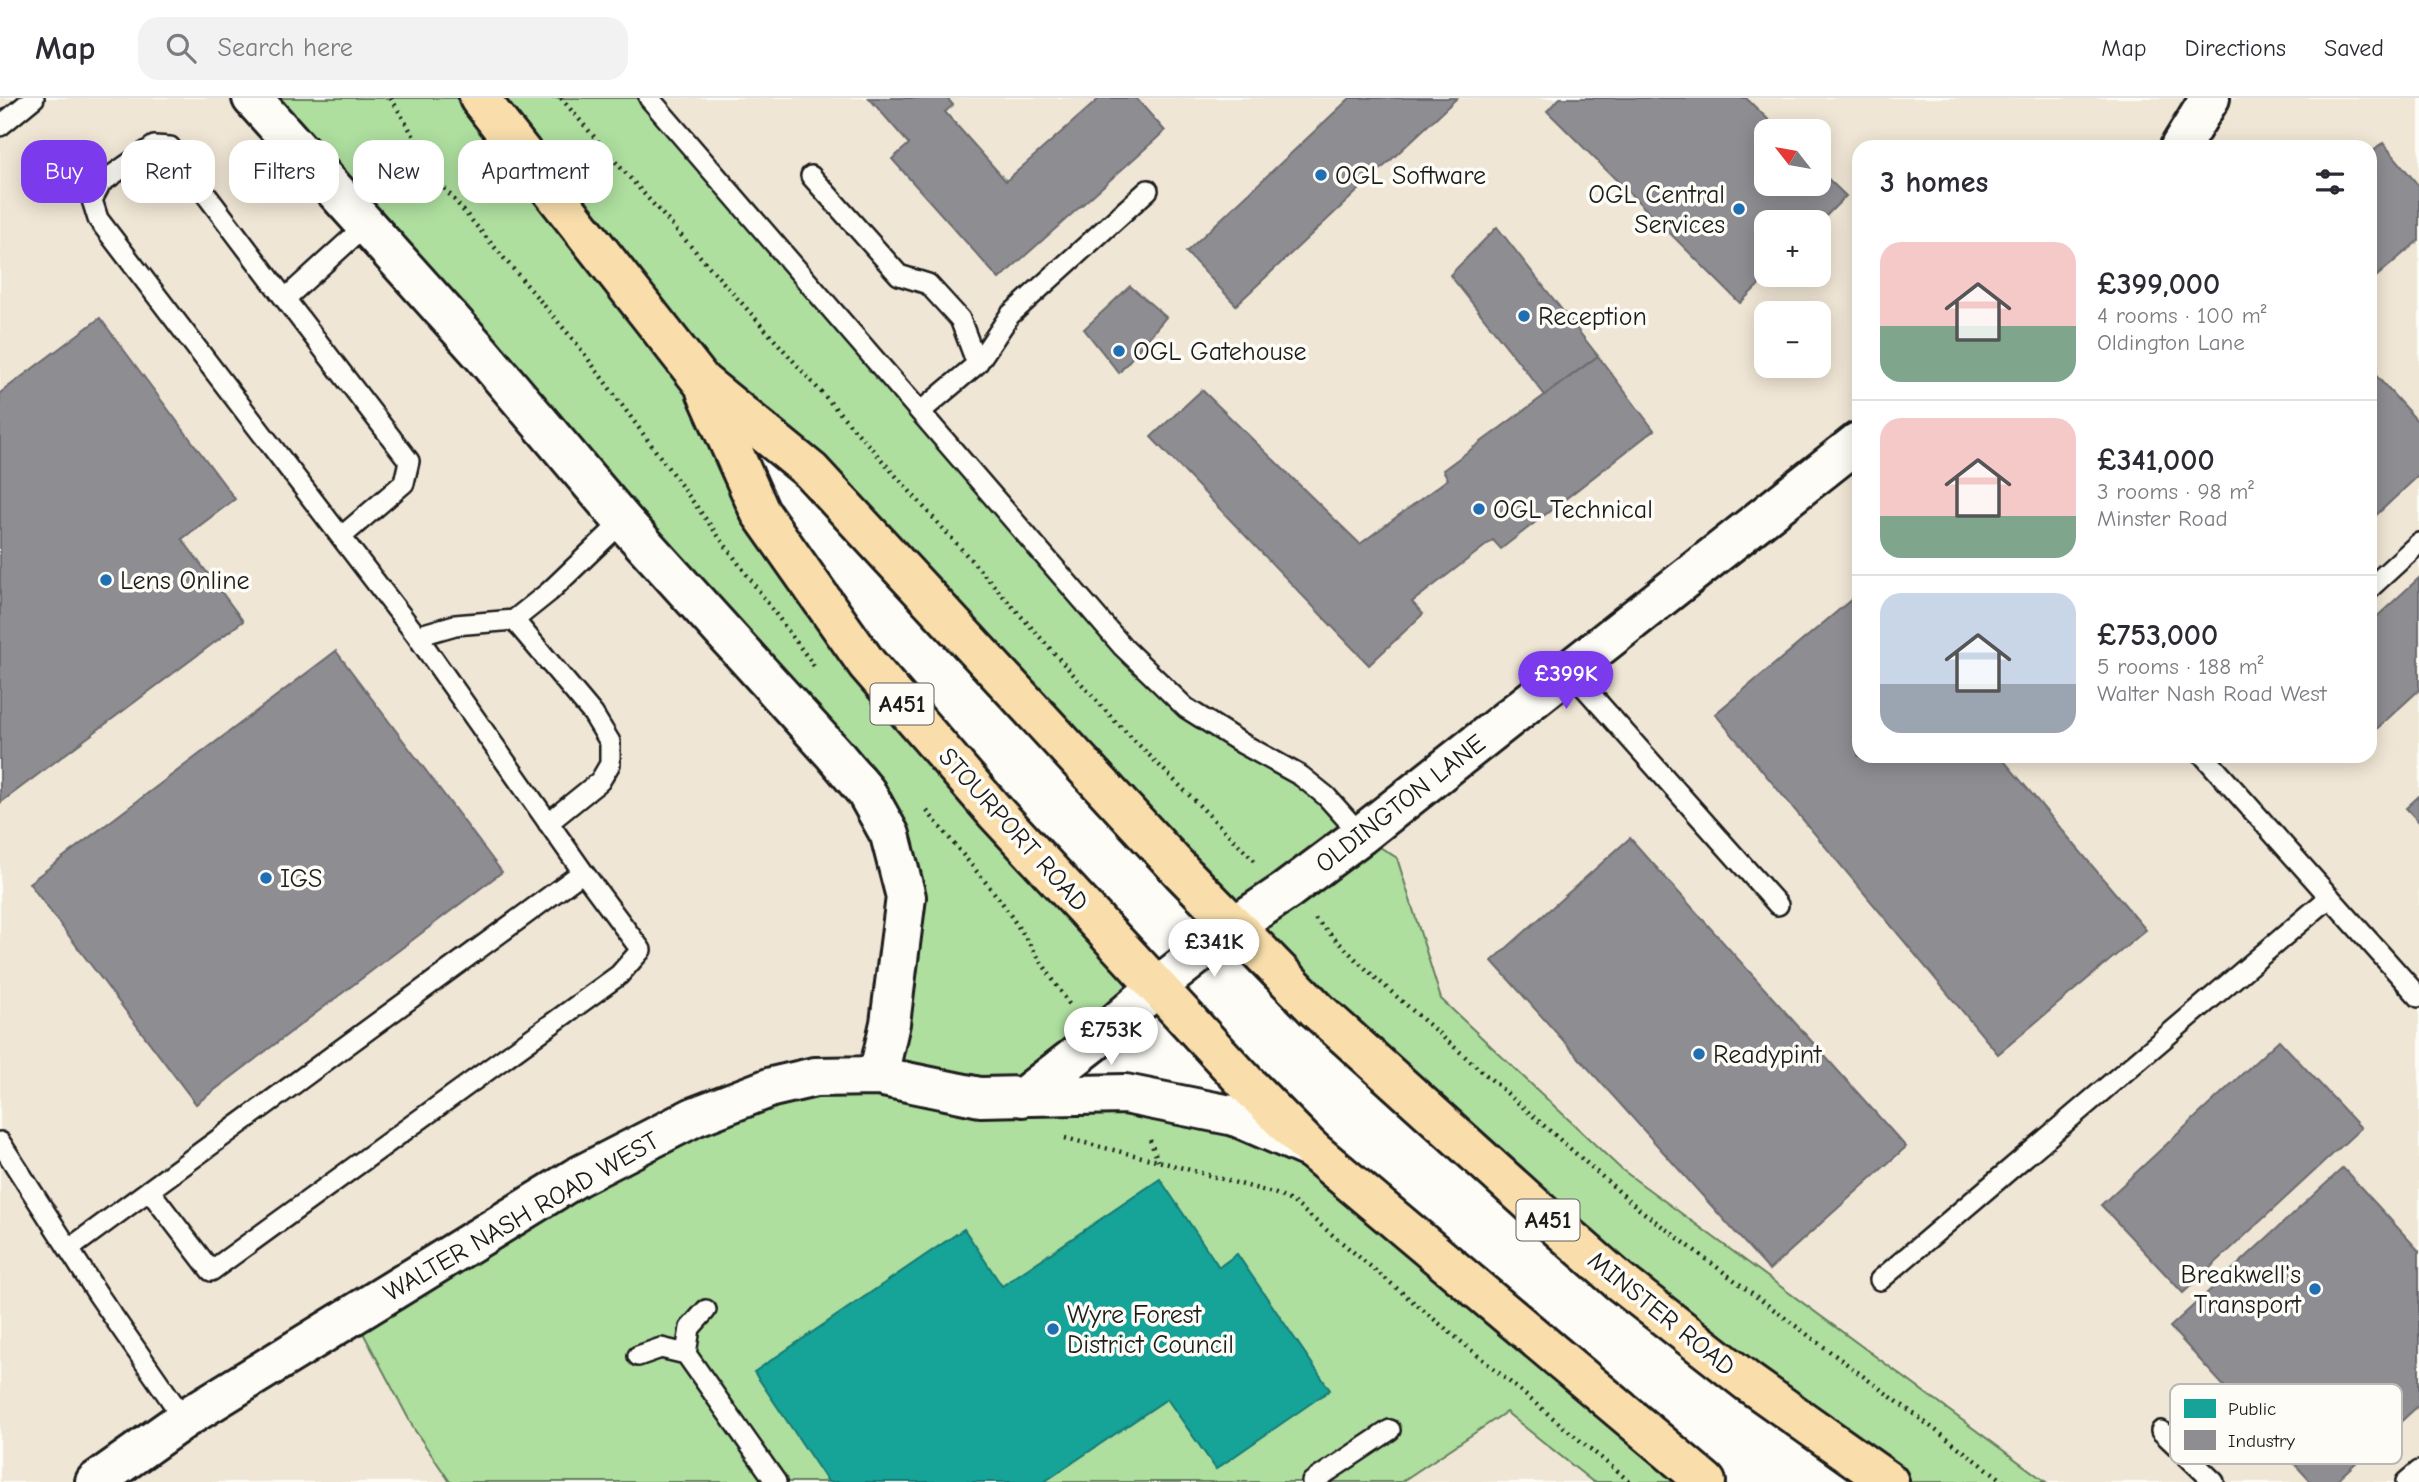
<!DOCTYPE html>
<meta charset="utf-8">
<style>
:root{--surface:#fff;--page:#f2f2f3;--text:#2b2b33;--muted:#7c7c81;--line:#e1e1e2;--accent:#7c3aed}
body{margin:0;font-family:"Comic Neue",sans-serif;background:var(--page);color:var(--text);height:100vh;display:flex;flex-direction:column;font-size:26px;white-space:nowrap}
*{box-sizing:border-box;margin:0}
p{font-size:23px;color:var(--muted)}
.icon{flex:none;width:38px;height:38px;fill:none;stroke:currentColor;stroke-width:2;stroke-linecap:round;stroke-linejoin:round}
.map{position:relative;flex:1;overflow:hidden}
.drawer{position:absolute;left:1852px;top:42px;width:525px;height:623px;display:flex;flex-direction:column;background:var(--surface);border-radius:21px;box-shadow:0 4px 18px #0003}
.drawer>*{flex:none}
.guide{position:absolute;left:21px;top:42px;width:665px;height:63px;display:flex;gap:14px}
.needle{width:46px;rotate:301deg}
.fabs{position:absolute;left:1754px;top:21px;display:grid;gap:14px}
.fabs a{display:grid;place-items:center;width:77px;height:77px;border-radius:14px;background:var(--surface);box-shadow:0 4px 18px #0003;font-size:35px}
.price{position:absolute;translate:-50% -60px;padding:0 16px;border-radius:24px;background:#fff;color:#222;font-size:23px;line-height:46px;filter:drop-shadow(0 2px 4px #0008)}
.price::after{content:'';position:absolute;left:50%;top:42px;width:21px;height:16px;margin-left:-10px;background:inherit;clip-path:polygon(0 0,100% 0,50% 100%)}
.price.selected{background:var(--accent);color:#fff}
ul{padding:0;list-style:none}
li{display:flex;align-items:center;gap:21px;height:175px;padding:0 28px}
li+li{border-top:2px solid var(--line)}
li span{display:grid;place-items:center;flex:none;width:196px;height:140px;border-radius:21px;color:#555}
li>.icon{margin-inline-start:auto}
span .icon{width:84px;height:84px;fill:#fffc;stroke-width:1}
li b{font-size:30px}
h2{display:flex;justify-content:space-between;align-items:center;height:84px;padding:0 28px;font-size:30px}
.tag{padding:0 24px;border-radius:21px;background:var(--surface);box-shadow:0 4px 18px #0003;font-size:24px;line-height:63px}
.tag.selected{background:var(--accent);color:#fff}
header{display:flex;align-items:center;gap:42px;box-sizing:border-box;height:98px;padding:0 35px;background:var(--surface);border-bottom:2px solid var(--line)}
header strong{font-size:33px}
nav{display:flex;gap:38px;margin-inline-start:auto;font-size:24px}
.search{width:490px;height:63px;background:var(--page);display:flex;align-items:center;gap:18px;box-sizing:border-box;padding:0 24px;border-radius:21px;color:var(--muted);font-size:26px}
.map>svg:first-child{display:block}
.built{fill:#f0e6d5;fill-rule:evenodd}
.green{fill:#aedf9f;stroke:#657e5e;stroke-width:2}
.public{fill:#17a398;stroke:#187a73;stroke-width:2}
.industry{fill:#8d8d92;stroke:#6b6b6f;stroke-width:2}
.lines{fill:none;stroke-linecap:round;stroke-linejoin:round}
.lane-casing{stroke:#1c1c1c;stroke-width:24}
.street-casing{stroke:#1c1c1c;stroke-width:44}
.primary-casing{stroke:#1c1c1c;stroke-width:44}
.path{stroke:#1c1c1c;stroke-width:4.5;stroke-dasharray:2 5;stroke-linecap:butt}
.lane{stroke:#fdfcf7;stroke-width:19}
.street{stroke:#fdfcf7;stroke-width:38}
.primary{stroke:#f9deab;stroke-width:38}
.poi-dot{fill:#1f6fb2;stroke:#fdfcf7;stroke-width:2.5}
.labels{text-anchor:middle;stroke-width:7;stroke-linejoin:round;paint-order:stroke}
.shield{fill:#fdfcf7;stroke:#605f5e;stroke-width:2}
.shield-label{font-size:24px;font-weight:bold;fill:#1c1c1c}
.poi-label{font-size:26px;fill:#1c1c1c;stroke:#fdfcf7;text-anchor:start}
.street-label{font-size:26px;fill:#1c1c1c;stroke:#fdfcf7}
.key{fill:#fdfcf7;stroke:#bab9b5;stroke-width:2}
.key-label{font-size:19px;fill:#1c1c1c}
</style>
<header>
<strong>Map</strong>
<div class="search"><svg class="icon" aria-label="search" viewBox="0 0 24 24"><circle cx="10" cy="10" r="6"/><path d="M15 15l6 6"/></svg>Search here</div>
<nav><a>Map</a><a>Directions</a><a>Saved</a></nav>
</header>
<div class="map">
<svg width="2419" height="1384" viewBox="0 0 2419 1384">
<rect width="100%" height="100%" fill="#fdfcf7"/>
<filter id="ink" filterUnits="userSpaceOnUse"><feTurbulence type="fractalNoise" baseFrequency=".0143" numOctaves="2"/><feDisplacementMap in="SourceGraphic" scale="14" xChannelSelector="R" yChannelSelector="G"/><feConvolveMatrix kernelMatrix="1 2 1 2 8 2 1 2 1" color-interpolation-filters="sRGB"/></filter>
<g filter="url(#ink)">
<path class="built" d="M0,0H252L890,737L878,978L414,1331L450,1384H0Z
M649,0H2419V1384H2046L1621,1071L1441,901L1397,760L1361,737L1186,610ZM1766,33H1818V86H1766ZM1858,49H2370V658H1858ZM1766,124H1818V177H1766ZM1766,215H1818V268H1766Z
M1506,1313L1593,1384H1401L1454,1348Z"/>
<path class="green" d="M252,0H649L1186,610L1301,678L1361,737L1397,760L1441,901L1621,1071L2046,1384H1889L1619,1183L703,286L760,414L1158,888L1024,998L1125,996L1311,1051L1706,1384H1593L1506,1314L1401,1384H450L414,1331L353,1216L694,1019L878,978L890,737Z"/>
<path class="public" d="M1160,1081L1219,1169L1237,1156L1330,1292L1216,1371L1167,1301L1044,1384H828L754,1274L964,1131L1002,1188Z"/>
<path class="industry" d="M869,0H947L953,7L945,14L1006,83L1100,0H1136L1165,33L999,181L892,61L909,46Z
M1350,0H1457L1236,207L1186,154Z
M1560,0H1746L1780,33H1766V86H1818V71L1846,98L1818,126V124H1766V177H1769L1740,205L1547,13Z
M2383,45L2419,88V142L2370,184V56Z
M1497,129L1598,258L1545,297L1450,177Z
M1130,188L1166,219L1119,275L1084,231Z
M100,220L235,401L182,441L243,523L0,705V295Z
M1598,258L1654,332L1501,451L1493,442L1412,504L1423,516L1369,567L1151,339L1202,292L1360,446L1448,381L1443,372Z
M2370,271L2419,325V377L2370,423Z
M2419,480V592L2370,637V525Z
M1858,496V658H2000L2146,832L1998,956L1715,616Z
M336,553L502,774L196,1006L29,785Z
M2419,698V724L2406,710Z
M1630,740L1906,1049L1769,1172L1492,863Z
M2279,942L2361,1030L2183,1195L2101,1107Z
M2343,1070L2419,1153V1307L2335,1384H2311L2170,1229Z"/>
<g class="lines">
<g class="lane-casing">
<path id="lane" d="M649,0L1123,549L1186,610L1243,646L1301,678L1326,698L1361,737
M0,28L34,0
M811,78L899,177L928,186L960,221L977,266
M285,201L409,363L404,385L341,439L98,121L92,102L101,85L154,48L170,49L285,201L366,127
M920,314L977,266L1010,217L1148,92
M341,439L417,538L455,527L514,522L549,494L623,423
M2370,490L2419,445
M514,522L593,616L610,644V666L600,683L548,725
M417,538L583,774
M1569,572L1778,807
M2204,658L2419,899
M0,1044L99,1198L184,1321
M69,1151L583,774L641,852L619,877L211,1173L149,1092
M1880,1182L2330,799
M686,1256L776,1384
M638,1258L661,1250L686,1256L690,1230L706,1212
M2161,1333L2214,1384
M1312,1384L1390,1332
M2406,1384L2419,1373"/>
</g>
<g class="street-casing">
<path id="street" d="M252,0L481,255L623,423L834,656L866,694L890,737L906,799L890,925L878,978
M2180,49L2210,0
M1023,999L1094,944L1158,888L1234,828L1286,793L1361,737L1858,344
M95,1384L184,1321L577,1079L694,1019L772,989L815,979L878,978L980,999L1125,996L1235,1018L1311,1051"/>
</g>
<g class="primary-casing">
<path id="primary" d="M479,0L702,284L811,373L1182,774L1317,912L1547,1120L1619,1183L1748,1284L1889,1384
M706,293L760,414L867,566L996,715L1248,987L1311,1051L1706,1384"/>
</g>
<path class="path" d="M391,0L445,91L577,246L814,568
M561,0L613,61L1113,621L1256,764
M927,713L1001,803L1071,909
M1315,821L1371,876L1639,1111L2005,1384
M1065,1040L1158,1063L1276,1096L1293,1104L1630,1384
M1150,1042L1158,1063"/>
<use href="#lane" class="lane"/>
<use href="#street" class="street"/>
<use href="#primary" class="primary"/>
</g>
</g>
<g class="poi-dot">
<circle cx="1321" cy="77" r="7"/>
<circle cx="1739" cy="111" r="7"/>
<circle cx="1524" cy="218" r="7"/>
<circle cx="1119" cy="253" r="7"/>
<circle cx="1479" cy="411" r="7"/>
<circle cx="106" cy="482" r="7"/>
<circle cx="266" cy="780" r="7"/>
<circle cx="1699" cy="956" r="7"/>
<circle cx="2315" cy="1191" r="7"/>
<circle cx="1053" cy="1231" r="7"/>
</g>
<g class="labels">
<g class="shield">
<rect x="870.5" y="585.5" width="63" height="41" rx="5"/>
<rect x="1516.5" y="1101.5" width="63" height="41" rx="5"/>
</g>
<g class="shield-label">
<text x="902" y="614">A451</text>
<text x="1548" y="1130">A451</text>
</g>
<g class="poi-label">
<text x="1335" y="86">OGL Software</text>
<text x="1725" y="105" text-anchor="end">OGL Central<tspan x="1725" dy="30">Services</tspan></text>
<text x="1538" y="227">Reception</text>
<text x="1133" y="262">OGL Gatehouse</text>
<text x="1493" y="420">OGL Technical</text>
<text x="120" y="491">Lens Online</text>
<text x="280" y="789">IGS</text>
<text x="1713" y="965">Readypint</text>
<text x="2301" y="1185" text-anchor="end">Breakwell's<tspan x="2301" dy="30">Transport</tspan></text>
<text x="1067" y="1225">Wyre Forest<tspan x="1067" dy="30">District Council</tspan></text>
</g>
<g class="street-label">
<text transform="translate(1400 705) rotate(-38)" y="9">OLDINGTON LANE</text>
<text transform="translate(1014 731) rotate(48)" y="9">STOURPORT ROAD</text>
<text transform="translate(521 1118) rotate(-30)" y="9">WALTER NASH ROAD WEST</text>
<text transform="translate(1662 1215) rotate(39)" y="9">MINSTER ROAD</text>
</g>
</g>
<rect x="2170" y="1286" width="232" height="80" rx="10" class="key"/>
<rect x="2184" y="1301" width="32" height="19" fill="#17a398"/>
<rect x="2184" y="1332" width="32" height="20" fill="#8d8d92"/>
<g class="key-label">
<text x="2228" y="1317">Public</text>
<text x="2228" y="1349">Industry</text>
</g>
</svg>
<div class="fabs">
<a><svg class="needle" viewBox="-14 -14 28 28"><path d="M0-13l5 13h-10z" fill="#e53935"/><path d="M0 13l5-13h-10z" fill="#7c7c81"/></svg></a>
<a>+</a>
<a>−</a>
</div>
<b class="price selected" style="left:1566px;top:613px">£399K</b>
<b class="price" style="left:1214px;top:881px">£341K</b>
<b class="price" style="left:1111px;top:969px">£753K</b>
<div class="guide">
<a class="tag selected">Buy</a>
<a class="tag">Rent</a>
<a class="tag">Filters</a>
<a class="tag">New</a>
<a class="tag">Apartment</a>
</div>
<section class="drawer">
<h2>3 homes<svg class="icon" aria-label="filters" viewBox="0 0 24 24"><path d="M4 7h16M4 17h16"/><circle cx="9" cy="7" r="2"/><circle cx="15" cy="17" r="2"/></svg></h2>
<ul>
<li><span style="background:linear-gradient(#f6c9c9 60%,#7fa58c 0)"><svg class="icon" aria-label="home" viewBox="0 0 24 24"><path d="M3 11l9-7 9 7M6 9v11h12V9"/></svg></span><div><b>£399,000</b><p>4 rooms · 100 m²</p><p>Oldington Lane</p></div></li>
<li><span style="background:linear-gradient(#f6c9c9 70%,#7fa58c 0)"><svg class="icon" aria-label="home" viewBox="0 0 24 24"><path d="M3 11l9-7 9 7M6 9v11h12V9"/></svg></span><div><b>£341,000</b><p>3 rooms · 98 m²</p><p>Minster Road</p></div></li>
<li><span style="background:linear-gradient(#c9d6e8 65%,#9aa5b1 0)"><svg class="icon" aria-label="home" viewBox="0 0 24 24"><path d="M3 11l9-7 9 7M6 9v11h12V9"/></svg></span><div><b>£753,000</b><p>5 rooms · 188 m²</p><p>Walter Nash Road West</p></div></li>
</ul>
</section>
</div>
